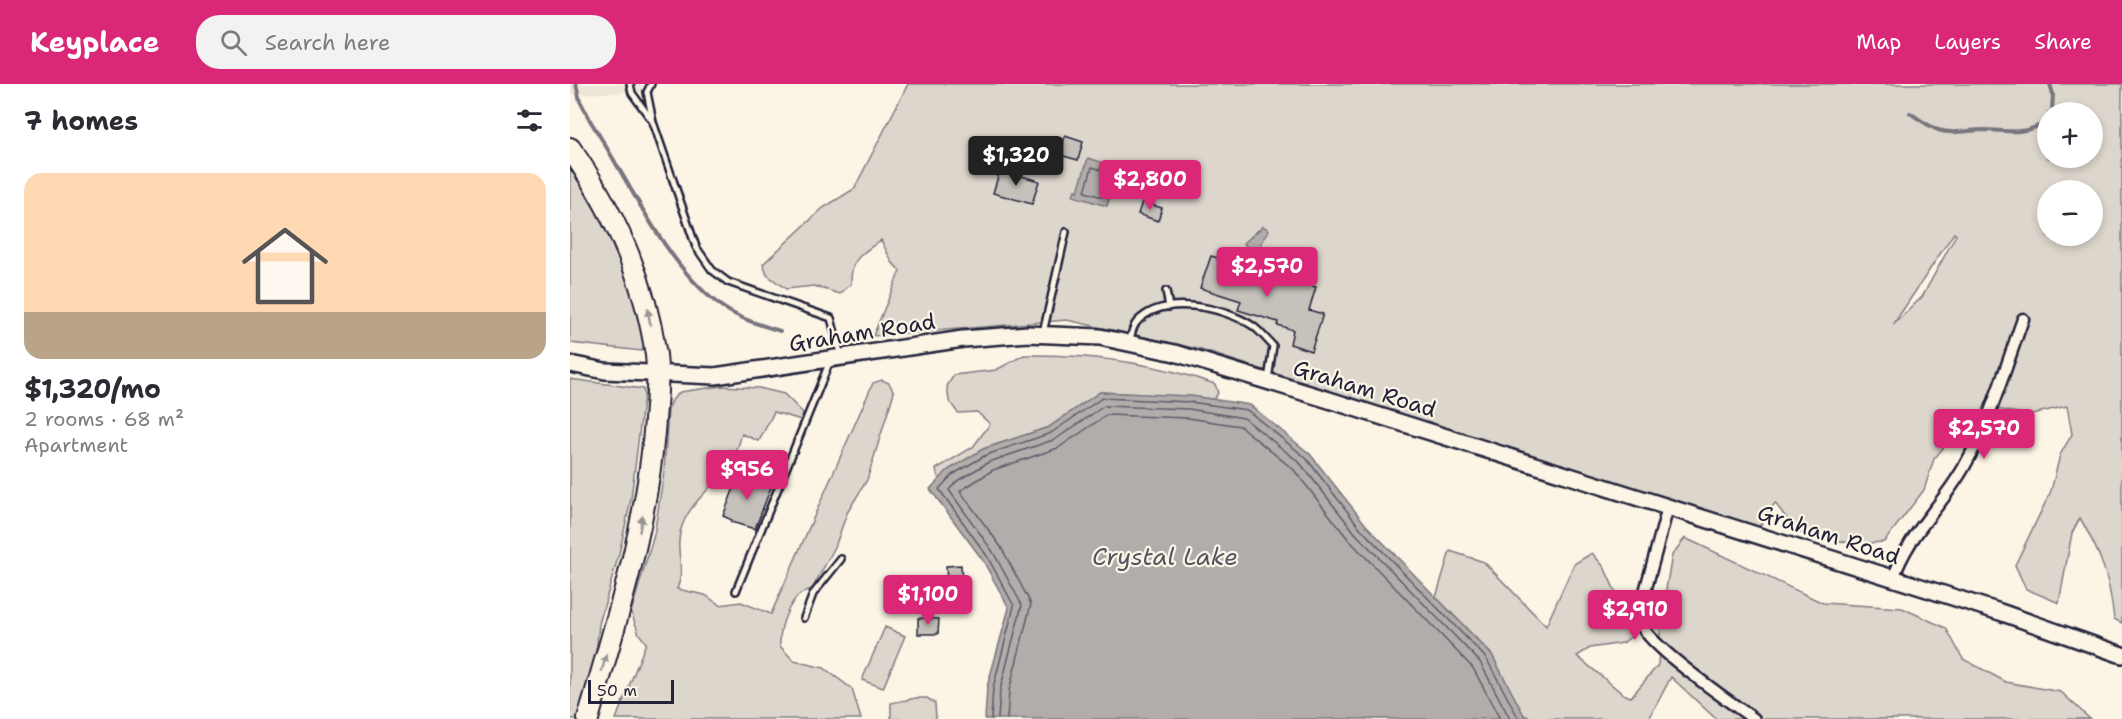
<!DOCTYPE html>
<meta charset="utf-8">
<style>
:root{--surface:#fff;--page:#f2f2f3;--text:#2b2b33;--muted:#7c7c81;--accent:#db2777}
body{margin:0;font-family:"Shantell Sans",sans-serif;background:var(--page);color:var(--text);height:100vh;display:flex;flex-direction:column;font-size:22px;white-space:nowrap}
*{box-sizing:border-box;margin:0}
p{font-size:20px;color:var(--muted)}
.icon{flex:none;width:33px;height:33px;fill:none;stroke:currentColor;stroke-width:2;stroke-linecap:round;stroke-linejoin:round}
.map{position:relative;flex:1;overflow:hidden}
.details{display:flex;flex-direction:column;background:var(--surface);width:570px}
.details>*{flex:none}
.buttons{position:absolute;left:1467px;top:18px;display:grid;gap:12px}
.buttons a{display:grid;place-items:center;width:66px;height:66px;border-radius:50%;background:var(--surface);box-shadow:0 3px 9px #0003;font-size:30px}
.scale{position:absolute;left:18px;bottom:15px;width:86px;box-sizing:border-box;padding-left:6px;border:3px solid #22223b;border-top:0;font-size:16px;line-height:21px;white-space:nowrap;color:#22223b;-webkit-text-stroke:4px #fcf5e5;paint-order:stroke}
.price{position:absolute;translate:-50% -51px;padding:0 14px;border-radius:6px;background:var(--accent);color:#fff;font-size:20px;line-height:39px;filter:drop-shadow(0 2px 3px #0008)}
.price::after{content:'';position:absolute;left:50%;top:36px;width:18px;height:14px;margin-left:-9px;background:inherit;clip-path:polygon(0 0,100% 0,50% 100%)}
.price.on{background:#222;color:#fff}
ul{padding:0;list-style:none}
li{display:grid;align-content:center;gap:12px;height:318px;padding:0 24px}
li span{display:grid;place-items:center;height:186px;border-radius:18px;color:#555}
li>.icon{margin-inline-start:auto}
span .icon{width:108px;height:108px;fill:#fffc;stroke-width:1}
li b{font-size:26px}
h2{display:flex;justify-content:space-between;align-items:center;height:72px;padding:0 24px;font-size:26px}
header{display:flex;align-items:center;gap:36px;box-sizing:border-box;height:84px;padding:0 30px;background:var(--accent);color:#fff}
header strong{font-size:28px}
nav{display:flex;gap:33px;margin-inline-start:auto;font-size:21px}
.search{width:420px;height:54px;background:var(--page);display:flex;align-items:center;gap:15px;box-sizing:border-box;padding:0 21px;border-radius:24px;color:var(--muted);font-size:22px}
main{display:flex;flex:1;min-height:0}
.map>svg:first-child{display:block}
.built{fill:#ece5d8}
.green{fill:#dcd6cc;stroke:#7f7c84;stroke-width:1.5;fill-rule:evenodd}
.water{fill:#b2adab;stroke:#78757e;stroke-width:1.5}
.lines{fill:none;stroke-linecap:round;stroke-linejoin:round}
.shore{stroke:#5c5a68;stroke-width:1.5}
.stream{stroke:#78757e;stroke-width:4}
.building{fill:#c6c1bb;stroke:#22223b;stroke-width:1.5}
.service-casing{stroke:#22223b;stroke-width:10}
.minor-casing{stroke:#22223b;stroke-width:15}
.secondary-casing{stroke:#22223b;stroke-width:20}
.motorway-casing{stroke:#22223b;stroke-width:24}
.service{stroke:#fcf5e5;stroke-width:5}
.minor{stroke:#fcf5e5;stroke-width:10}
.secondary{stroke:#fcf5e5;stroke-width:15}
.motorway{stroke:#fcf5e5;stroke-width:20}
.oneway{fill:#9a9698}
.labels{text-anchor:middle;stroke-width:4.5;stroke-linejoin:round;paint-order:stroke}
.street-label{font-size:22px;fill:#22223b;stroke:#fcf5e5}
.water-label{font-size:24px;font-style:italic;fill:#545362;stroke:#fcf5e5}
</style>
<header>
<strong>Keyplace</strong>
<div class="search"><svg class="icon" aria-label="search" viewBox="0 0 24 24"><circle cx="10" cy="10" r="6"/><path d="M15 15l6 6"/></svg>Search here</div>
<nav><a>Map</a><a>Layers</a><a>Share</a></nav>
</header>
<main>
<section class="details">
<h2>7 homes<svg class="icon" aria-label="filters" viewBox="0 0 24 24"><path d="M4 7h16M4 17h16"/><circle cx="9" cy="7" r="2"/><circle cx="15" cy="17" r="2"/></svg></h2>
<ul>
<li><span style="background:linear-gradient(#ffd9b3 75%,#b9a48a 0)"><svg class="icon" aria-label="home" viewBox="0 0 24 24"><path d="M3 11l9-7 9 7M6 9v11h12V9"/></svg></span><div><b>$1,320/mo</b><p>2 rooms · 68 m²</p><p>Apartment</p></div></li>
</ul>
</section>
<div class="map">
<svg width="1552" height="635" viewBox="0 0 1552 635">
<rect width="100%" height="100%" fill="#fcf5e5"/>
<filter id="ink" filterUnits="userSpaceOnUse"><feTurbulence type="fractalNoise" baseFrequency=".0167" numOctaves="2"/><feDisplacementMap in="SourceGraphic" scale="12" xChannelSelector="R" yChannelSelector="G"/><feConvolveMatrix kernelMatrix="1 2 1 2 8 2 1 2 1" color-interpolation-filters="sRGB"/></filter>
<g filter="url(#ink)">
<path class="built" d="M0,0H71L73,8L0,10Z"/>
<path class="green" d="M338,0H1552V539L1544,535C1539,492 1532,472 1510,434L1502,449L1489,519L1456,505L1445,481L1481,407L1490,371L1502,350L1497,322L1458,331L1421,324L1392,341L1364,375L1354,406L1314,458L1285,460L1227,448L1205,419L1189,443L628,265L497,236L303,252L330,187L322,178L311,156C292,170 280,174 281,200L270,210L244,202L216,205L197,191L193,180L253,124L284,105ZM1478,28H1522V74H1478ZM1478,106H1522V152H1478ZM1384,149L1386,151L1352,213L1323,241Z
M0,76L47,156L76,254L72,267L0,259Z
M454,271C521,270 582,278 645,300L648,309L644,315L530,308L479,343L413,365L369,396L366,385L403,363L420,340L407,328L388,329L379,317L377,302L384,291L426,286Z
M0,295L73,305L74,310L61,415L49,470L29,540L24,589L9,635H0Z
M312,296L319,299L324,308L297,396L277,429L265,463L242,505C220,509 209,542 210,562L224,577L254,584L282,605L291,635H46L76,559L69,550L61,528L84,451L94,388L98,326L103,315L110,308L151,302L189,304L214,310L233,329L231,336L204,328L189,357L172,350L165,372L170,377L167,386L156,387C135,409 106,431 109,465C110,480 113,492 107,505L135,511L150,521L171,518L201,530L303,299Z
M1115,454L1253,519L1332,524L1376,544L1393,575L1436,598L1491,608L1520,635H1146L1101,593L1079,635H964L953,631L922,571L866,513L880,467L914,478L976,542L1004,480L1022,469L1034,483L1047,511L1065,514L1063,528L1068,547L1053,559L1020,564L1007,572L1053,610L1061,613L1088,581L1091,534L1102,471Z
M315,543L335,552L313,604L292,596Z
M346,614H357L365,619L366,635H321V619Z"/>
<path class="water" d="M518,74L564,88L559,103L544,99L537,122L503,112L505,106L508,107Z
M693,142L699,146L692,159L693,173L688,174L681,171L674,159Z
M530,308L621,312L680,321L740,370L796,441L922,571L956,635H415L417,603L439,524L412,475L360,405L378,386L413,365L479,343Z"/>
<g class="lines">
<path class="shore" d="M522,83L545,90L538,97L532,113L515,108Z
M421,635L423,604L444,522L417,472L369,405L382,391L416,371L481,349L532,314L620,318L677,326L736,374L791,445L916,574L949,635
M428,635L430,606L452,521L423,468L379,406L387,397L419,378L486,355L534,322L619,325L674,334L730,379L786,450L910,578L940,635
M437,635L439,607L461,520L431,463L390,407L423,386L488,364L537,331L618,334L670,342L724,386L779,456L903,584L930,635"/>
<path class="stream" d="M6,0L10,17L21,38C58,95 94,178 147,219C166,234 188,240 210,247
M1480,0L1483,10L1482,28
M1340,29C1349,35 1358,42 1368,46C1383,51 1399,46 1414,46C1438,47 1456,51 1478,37"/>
</g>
<path class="building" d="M495,52L513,58L508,76L490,71Z
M430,86L469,97L462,120L423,109Z
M572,118L592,124L588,137L568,130Z
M641,172L746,203L739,226L753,230L741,267L720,260L723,246L707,241L708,238L668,226L671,217L630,204Z
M183,390L192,393L191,399L201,403L185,445L161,438L162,436L153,432L169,391L180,395Z
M391,481L392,498L377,499L376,482Z
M348,534L369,535L368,550H348Z"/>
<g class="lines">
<g class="service-casing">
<path id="service" d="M60,0L62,9L83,38L77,8L81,0
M83,38L126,163L142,186L158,198L261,234L271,272
M596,207L599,223
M473,249L496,148
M560,257C561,251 563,243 566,239C592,209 654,223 683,242C690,247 697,256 703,262L698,296
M166,507L260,277
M234,534L243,510L271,475"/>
</g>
<g class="minor-casing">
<path id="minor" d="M1098,423L1070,526C1069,534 1069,538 1073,544C1089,569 1157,616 1184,635
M1323,495C1339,448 1371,424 1394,383C1420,337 1435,285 1453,235"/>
</g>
<g class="secondary-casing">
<path id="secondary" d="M0,280L35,287L145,292L393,255L458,250L530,253L605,269L759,316L1430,528L1552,571"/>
</g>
<g class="motorway-casing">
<path id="motorway" d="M0,64C44,127 75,195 86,271C89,297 86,323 84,348C76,447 45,540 18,635"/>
</g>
<use href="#service" class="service"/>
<use href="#minor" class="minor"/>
<use href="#secondary" class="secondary"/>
<use href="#motorway" class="motorway"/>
</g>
<defs><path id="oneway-solid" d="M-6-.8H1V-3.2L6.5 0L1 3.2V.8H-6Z" transform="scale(1.5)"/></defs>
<g class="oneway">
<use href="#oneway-solid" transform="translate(79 233) rotate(-100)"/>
<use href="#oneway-solid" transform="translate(71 440) rotate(-79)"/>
<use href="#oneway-solid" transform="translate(34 579) rotate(-74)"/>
</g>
</g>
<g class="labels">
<g class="street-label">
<text transform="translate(292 248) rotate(-9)" y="8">Graham Road</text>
<text transform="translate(795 304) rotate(17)" y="8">Graham Road</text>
<text transform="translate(1259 450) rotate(18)" y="8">Graham Road</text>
</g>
<g class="water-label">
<text x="595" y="481">Crystal Lake</text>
</g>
</g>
</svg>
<div class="buttons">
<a>+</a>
<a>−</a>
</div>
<div class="scale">50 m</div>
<b class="price on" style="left:446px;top:103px">$1,320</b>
<b class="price" style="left:580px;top:127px">$2,800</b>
<b class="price" style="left:697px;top:214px">$2,570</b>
<b class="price" style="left:1414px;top:376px">$2,570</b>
<b class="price" style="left:177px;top:417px">$956</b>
<b class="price" style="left:358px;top:542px">$1,100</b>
<b class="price" style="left:1065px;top:557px">$2,910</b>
</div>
</main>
